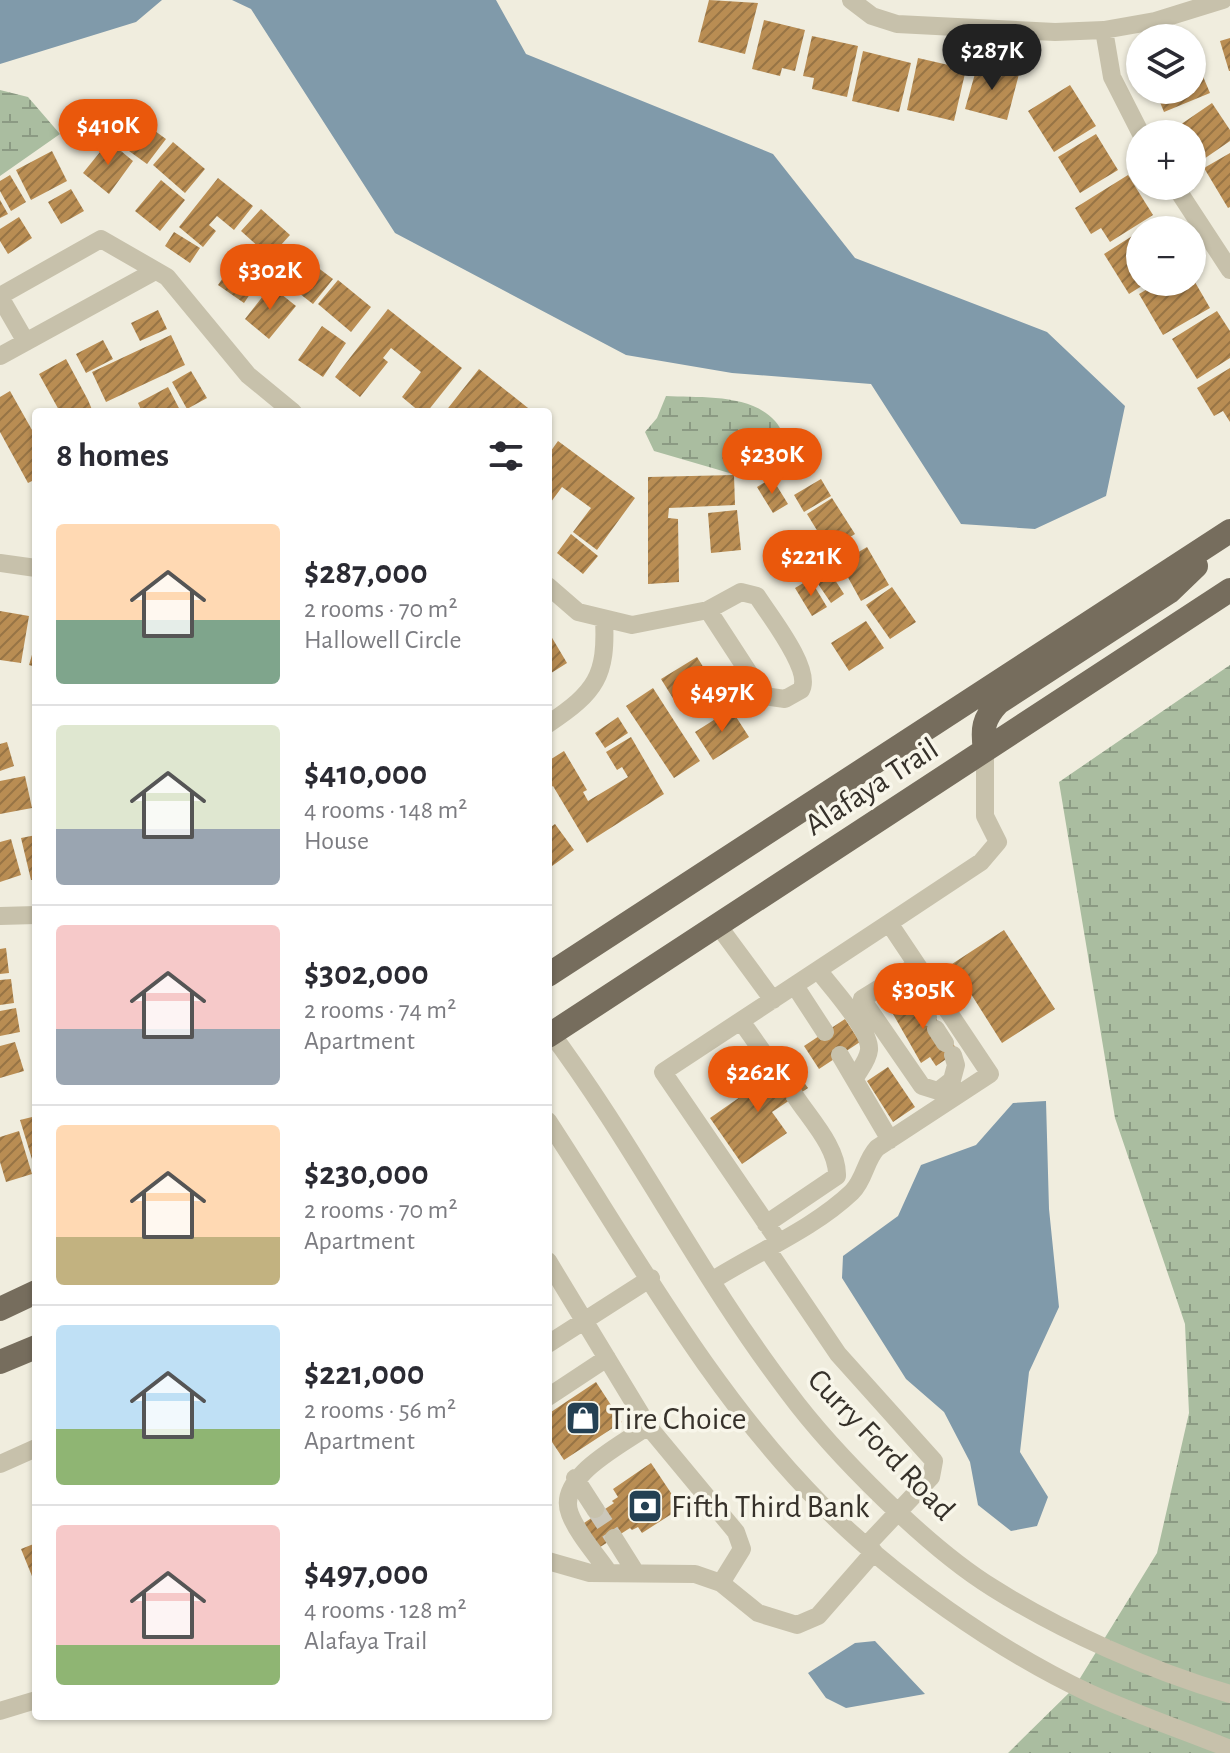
<!DOCTYPE html>
<meta charset="utf-8">
<style>
:root{--surface:#fff;--page:#f7f7f7;--text:#2b2b33;--muted:#7c7c81;--line:#e1e1e2;--accent:#ea580c}
body{margin:0;font-family:"Alegreya Sans",sans-serif;background:var(--page);color:var(--text);height:100vh;display:flex;flex-direction:column;font-size:30px;white-space:nowrap}
*{box-sizing:border-box;margin:0}
p{font-size:26px;color:var(--muted)}
.icon{flex:none;width:44px;height:44px;fill:none;stroke:currentColor;stroke-width:2;stroke-linecap:round;stroke-linejoin:round}
.map{position:relative;flex:1;overflow:hidden}
.sheet{position:absolute;left:32px;top:408px;width:520px;height:1312px;display:flex;flex-direction:column;background:var(--surface);border-radius:8px;box-shadow:0 2px 6px #0004}
.sheet>*{flex:none}
.fabs{position:absolute;left:1126px;top:24px;display:grid;gap:16px}
.fabs a{display:grid;place-items:center;width:80px;height:80px;border-radius:50%;background:var(--surface);box-shadow:0 2px 6px #0004;font-size:40px}
.price{position:absolute;translate:-50% -68px;padding:0 18px;border-radius:28px;background:var(--accent);color:#fff;font-size:26px;line-height:52px;filter:drop-shadow(0 2px 4px #0008)}
.price::after{content:'';position:absolute;left:50%;top:48px;width:24px;height:18px;margin-left:-12px;background:inherit;clip-path:polygon(0 0,100% 0,50% 100%)}
.price.on{background:#222;color:#fff}
ul{padding:0;list-style:none}
li{display:flex;align-items:center;gap:24px;height:200px;padding:0 24px}
li+li{border-top:2px solid var(--line)}
li span{display:grid;place-items:center;flex:none;width:224px;height:160px;border-radius:8px;color:#555}
li>.icon{margin-inline-start:auto}
span .icon{width:96px;height:96px;fill:#fffc;stroke-width:1}
li b{font-size:34px}
h2{display:flex;justify-content:space-between;align-items:center;height:96px;padding:0 24px;font-size:34px}
.map>svg:first-child{display:block}
.wetland{fill:url(#wetland-marsh)}
.water{fill:#809aaa}
.building{fill:url(#building-hatch)}
.lines{fill:none;stroke-linecap:round;stroke-linejoin:round}
.minor-tunnel{stroke:#cbc7ba;stroke-width:18;stroke-dasharray:18 9;stroke-linecap:butt}
.minor{stroke:#c7c1ab;stroke-width:18}
.major{stroke:#766d5d;stroke-width:24}
.labels{text-anchor:middle;stroke-width:7;stroke-linejoin:round;paint-order:stroke}
.street-label{font-size:32px;fill:#36312a;stroke:#f8f6ea}
.poi-label{font-size:32px;fill:#36312a;stroke:#f8f6ea;text-anchor:start}
</style>
<div class="map">
<svg width="1230" height="1753" viewBox="0 0 1230 1753">
<defs>
<pattern id="wetland-marsh" width="20" height="14" patternUnits="userSpaceOnUse" patternTransform="scale(2)"><rect width="20" height="14" fill="#aabda0"/><path d="M1 5h8M5 5V1M11 12h8M15 12V8" fill="none" stroke="#8b9a83"/></pattern>
<pattern id="building-hatch" width="6" height="6" patternUnits="userSpaceOnUse" patternTransform="scale(2)"><rect width="6" height="6" fill="#b98d53"/><path d="M-1 1l2-2M0 6l6-6M5 7l2-2" fill="none" stroke="#977445"/></pattern>
</defs>
<rect width="100%" height="100%" fill="#f0edde"/>
<path class="wetland" d="M0,90L28,97L60,134L0,176Z
M666,396C699,398 750,393 775,421C782,428 785,441 789,450L783,466L750,479L654,451L645,432L657,418Z
M1230,665V1753H1008L1074,1688L1157,1553L1189,1413L1185,1324L1115,1118L1059,782Z"/>
<path class="water" d="M0,0H162L136,22L0,64Z
M232,0H496L526,54L773,154L855,258L1047,332L1125,406L1106,496L1035,529L961,524L871,384L732,373L626,355L395,233L251,9Z
M1046,1101L1049,1209L1059,1307L1029,1372L1020,1452L1048,1497L1037,1526L1011,1531L978,1505L970,1462L944,1412L906,1379L842,1278L843,1256L898,1216L921,1165L976,1145L1013,1103Z
M875,1641L925,1694L846,1708L826,1698L808,1673L855,1643Z"/>
<path class="building" d="M709,0L758,3L745,54L698,42Z
M764,20L805,30L795,71L782,68L780,76L752,69Z
M812,36L858,46L847,97L812,89L814,78L803,76Z
M1230,38V71H1229L1220,41Z
M863,51L911,63L899,112L852,101Z
M918,58L966,69L954,121L907,110Z
M1196,60L1210,93L1164,112L1155,90H1192V62Z
M978,63L1019,74L1007,120L965,109Z
M1070,85L1096,126L1054,152L1028,111Z
M1212,103L1230,130V141L1201,161L1192,148V134H1182L1177,127Z
M130,113L166,139L147,164L111,138Z
M1096,134L1118,170L1080,193L1058,157Z
M109,141L133,161L109,194L83,173Z
M173,142L205,169L185,193L153,165Z
M52,151L67,181L31,200L16,170Z
M1230,153V207L1228,208L1204,168Z
M10,175L26,202L11,211L0,191V181Z
M1128,175L1153,215L1110,242L1101,228L1091,234L1075,208Z
M218,178L253,206L234,230L217,216L209,225L216,231L203,247L179,227Z
M161,180L185,200L160,231L135,211Z
M71,189L84,211L61,224L48,202Z
M0,200L8,214L0,218Z
M261,209L290,235L270,257L241,231Z
M19,217L32,238L8,254L0,241V229Z
M1158,220L1164,230H1142Z
M1140,231V282H1148L1129,294L1104,254Z
M174,232L200,248L190,263L165,246Z
M241,251L267,269L244,303L218,285Z
M297,252L333,279L313,304L278,277Z
M1192,277L1210,308L1163,335L1139,294L1159,282H1192Z
M338,280L371,307L351,332L318,304Z
M271,286L296,306L269,339L245,319Z
M388,309L462,368L427,412H420L402,397L421,372L391,348L383,358L388,362L360,397L335,377Z
M158,310L167,329L140,341L131,323Z
M1217,311L1230,331V358L1197,379L1172,339Z
M322,326L346,343L323,377L298,360Z
M171,335L185,365L106,402L92,372Z
M103,340L113,359L86,373L76,354Z
M66,359L88,400L93,412H60L39,374Z
M1230,368V422L1223,411L1214,416L1197,388Z
M479,369L533,412H445Z
M191,371L207,398L187,409L172,382Z
M168,387L181,412H142L138,403Z
M10,391L36,437V479L28,483L0,432V397Z
M558,441L635,498L597,550L573,532L591,508L562,487L548,506V455Z
M734,475L735,505L669,508L668,518L678,519L679,582L648,584V477Z
M772,478L788,504L773,513L757,487Z
M821,479L831,496L804,512L794,495Z
M832,498L855,534L829,550L807,514Z
M737,510L741,550L711,553L708,513Z
M807,532L822,560L790,581L773,552Z
M571,534L598,556L583,574L557,553Z
M867,547L889,585L861,601L840,563Z
M828,569L844,594L831,603L814,578Z
M810,579L827,607L812,616L795,588Z
M892,587L916,622L890,639L866,605Z
M0,611L29,616L21,663L0,660Z
M866,621L884,648L849,671L831,643Z
M548,631L567,663L548,675Z
M36,641V667L29,665Z
M697,657L715,686L679,708L661,679Z
M653,688L700,761L674,778L626,706Z
M731,709L749,737L713,760L695,732Z
M618,717L628,733L605,748L595,733Z
M631,737L664,794L587,843L553,786L548,789V761L564,751L587,790L583,792L588,801L628,777L622,767L617,770L606,752Z
M7,742L14,766L0,771V744Z
M25,776L32,808L0,814V781Z
M555,824L574,850L548,869V829Z
M36,835V879L31,880L21,838Z
M11,839L21,875L0,882V842Z
M1004,930L1055,1009L1002,1043L952,964Z
M6,948L9,973L0,974V949Z
M11,979L14,1003L0,1005V980Z
M906,995L933,1014L958,1051L936,1066L930,1057L921,1063L889,1007Z
M16,1008L20,1032L0,1036V1011Z
M845,1019L860,1042L819,1069L804,1046Z
M15,1042L24,1071L0,1078V1046Z
M790,1062L808,1088L772,1112L787,1133L742,1164L710,1118Z
M888,1067L915,1107L893,1122L867,1081Z
M36,1116V1169H35L20,1120Z
M19,1131L32,1174L6,1182L0,1162V1137Z
M596,1382L622,1422L564,1460L548,1436V1414Z
M651,1463L681,1508L642,1533L638,1527L632,1530L630,1528L597,1549L581,1525L614,1503L612,1501L618,1497L613,1489Z
M36,1543V1586L21,1549Z"/>
<g class="lines">
<path class="minor-tunnel" d="M777,1072L795,1096
M595,1509L614,1538"/>
<path class="minor" d="M851,0L872,16L897,24L1055,32L1104,30L1155,21L1223,0
M1104,30L1112,77L1141,134
M1175,186L1230,270
M0,296L101,239L167,277L248,375L293,412
M0,297L26,342
M0,356L155,271
M0,563L36,568
M548,586L578,612L632,625L708,610L764,696L785,699L801,690C813,670 769,615 757,596L741,592L708,610
M548,724C596,692 607,676 604,619
M0,916L36,915
M889,923L981,862L998,842L985,816V750
M717,924L773,1000
M917,965L862,999L922,1086L938,1091L952,1080L956,1065L953,1055
M818,970C831,987 871,1030 869,1050C868,1060 860,1069 855,1078
M900,975L928,1017
M795,986L825,1032
M741,1021L777,1072
M548,1029C635,1145 700,1277 788,1392C834,1454 928,1548 993,1588C1063,1632 1151,1671 1230,1694
M936,1029L945,1043
M840,1055L890,1140
M548,1121C633,1251 712,1395 822,1505C892,1576 999,1651 1089,1693C1135,1714 1183,1730 1230,1749
M766,1224L837,1176C838,1148 810,1119 795,1096
M767,1249L838,1354L934,1461L931,1477L866,1546
M548,1261L648,1426L736,1532L742,1549L721,1583
M713,1280C759,1251 813,1229 852,1192C865,1179 865,1161 877,1148L990,1074L889,923L663,1072L779,1242
M548,1344L651,1278
M548,1397L607,1358
M0,1464L36,1448
M575,1478L595,1509
M614,1538L636,1573
M548,1561L590,1573L695,1574L721,1583L758,1613L797,1625L818,1616L874,1552
M609,1573C597,1555 578,1535 570,1514C555,1477 622,1445 648,1426
M0,1711L36,1700"/>
<path class="major" d="M985,750C982,729 983,719 998,703L1169,592L1196,566
M548,975L1230,531
M548,1036L1230,590
M0,1309L36,1292
M0,1362L36,1347"/>
</g>
<defs>
<g id="shop-square" transform="scale(1.8)"><rect x="-9" y="-9" width="18" height="18" rx="4" fill="#244053" stroke="#f8f6ea"/><path d="M-5-2.5h2.3a2.7 3.5 0 0 1 5.4 0H5L5.5 6h-11ZM-1.5-2.5h3a1.5 2.3 0 0 0-3 0Z" fill="#fff"/></g>
<g id="bank-square" transform="scale(1.8)"><rect x="-9" y="-9" width="18" height="18" rx="4" fill="#244053" stroke="#f8f6ea"/><path d="M-6-4H6V4H-6ZM0-2.3a2.3 2.3 0 1 0 0 4.6a2.3 2.3 0 1 0 0-4.6Z" fill="#fff"/></g>
</defs>
<g fill-rule="evenodd">
<use href="#shop-square" x="583" y="1418"/>
<use href="#bank-square" x="645" y="1506"/>
</g>
<g class="labels">
<g class="street-label">
<text transform="translate(871 786) rotate(-33)" y="11">Alafaya Trail</text>
<text transform="translate(882 1444) rotate(46)" y="11">Curry Ford Road</text>
</g>
<g class="poi-label">
<text x="609" y="1429">Tire Choice</text>
<text x="671" y="1517">Fifth Third Bank</text>
</g>
</g>
</svg>
<div class="fabs">
<a><svg class="icon" aria-label="layers" viewBox="0 0 24 24"><path d="M12 4l9 5-9 5-9-5zM3 14l9 5 9-5"/></svg></a>
<a>+</a>
<a>−</a>
</div>
<b class="price on" style="left:992px;top:92px">$287K</b>
<b class="price" style="left:108px;top:167px">$410K</b>
<b class="price" style="left:270px;top:312px">$302K</b>
<b class="price" style="left:772px;top:496px">$230K</b>
<b class="price" style="left:811px;top:598px">$221K</b>
<b class="price" style="left:722px;top:734px">$497K</b>
<b class="price" style="left:923px;top:1031px">$305K</b>
<b class="price" style="left:758px;top:1114px">$262K</b>
<section class="sheet">
<h2>8 homes<svg class="icon" aria-label="filters" viewBox="0 0 24 24"><path d="M4 7h16M4 17h16"/><circle cx="9" cy="7" r="2"/><circle cx="15" cy="17" r="2"/></svg></h2>
<ul>
<li><span style="background:linear-gradient(#ffd9b3 60%,#7fa58c 0)"><svg class="icon" aria-label="home" viewBox="0 0 24 24"><path d="M3 11l9-7 9 7M6 9v11h12V9"/></svg></span><div><b>$287,000</b><p>2 rooms · 70 m²</p><p>Hallowell Circle</p></div></li>
<li><span style="background:linear-gradient(#dfe7d0 65%,#9aa5b1 0)"><svg class="icon" aria-label="home" viewBox="0 0 24 24"><path d="M3 11l9-7 9 7M6 9v11h12V9"/></svg></span><div><b>$410,000</b><p>4 rooms · 148 m²</p><p>House</p></div></li>
<li><span style="background:linear-gradient(#f6c9c9 65%,#9aa5b1 0)"><svg class="icon" aria-label="home" viewBox="0 0 24 24"><path d="M3 11l9-7 9 7M6 9v11h12V9"/></svg></span><div><b>$302,000</b><p>2 rooms · 74 m²</p><p>Apartment</p></div></li>
<li><span style="background:linear-gradient(#ffd9b3 70%,#c2b280 0)"><svg class="icon" aria-label="home" viewBox="0 0 24 24"><path d="M3 11l9-7 9 7M6 9v11h12V9"/></svg></span><div><b>$230,000</b><p>2 rooms · 70 m²</p><p>Apartment</p></div></li>
<li><span style="background:linear-gradient(#bfe0f5 65%,#8fb573 0)"><svg class="icon" aria-label="home" viewBox="0 0 24 24"><path d="M3 11l9-7 9 7M6 9v11h12V9"/></svg></span><div><b>$221,000</b><p>2 rooms · 56 m²</p><p>Apartment</p></div></li>
<li><span style="background:linear-gradient(#f6c9c9 75%,#8fb573 0)"><svg class="icon" aria-label="home" viewBox="0 0 24 24"><path d="M3 11l9-7 9 7M6 9v11h12V9"/></svg></span><div><b>$497,000</b><p>4 rooms · 128 m²</p><p>Alafaya Trail</p></div></li>
</ul>
</section>
</div>
